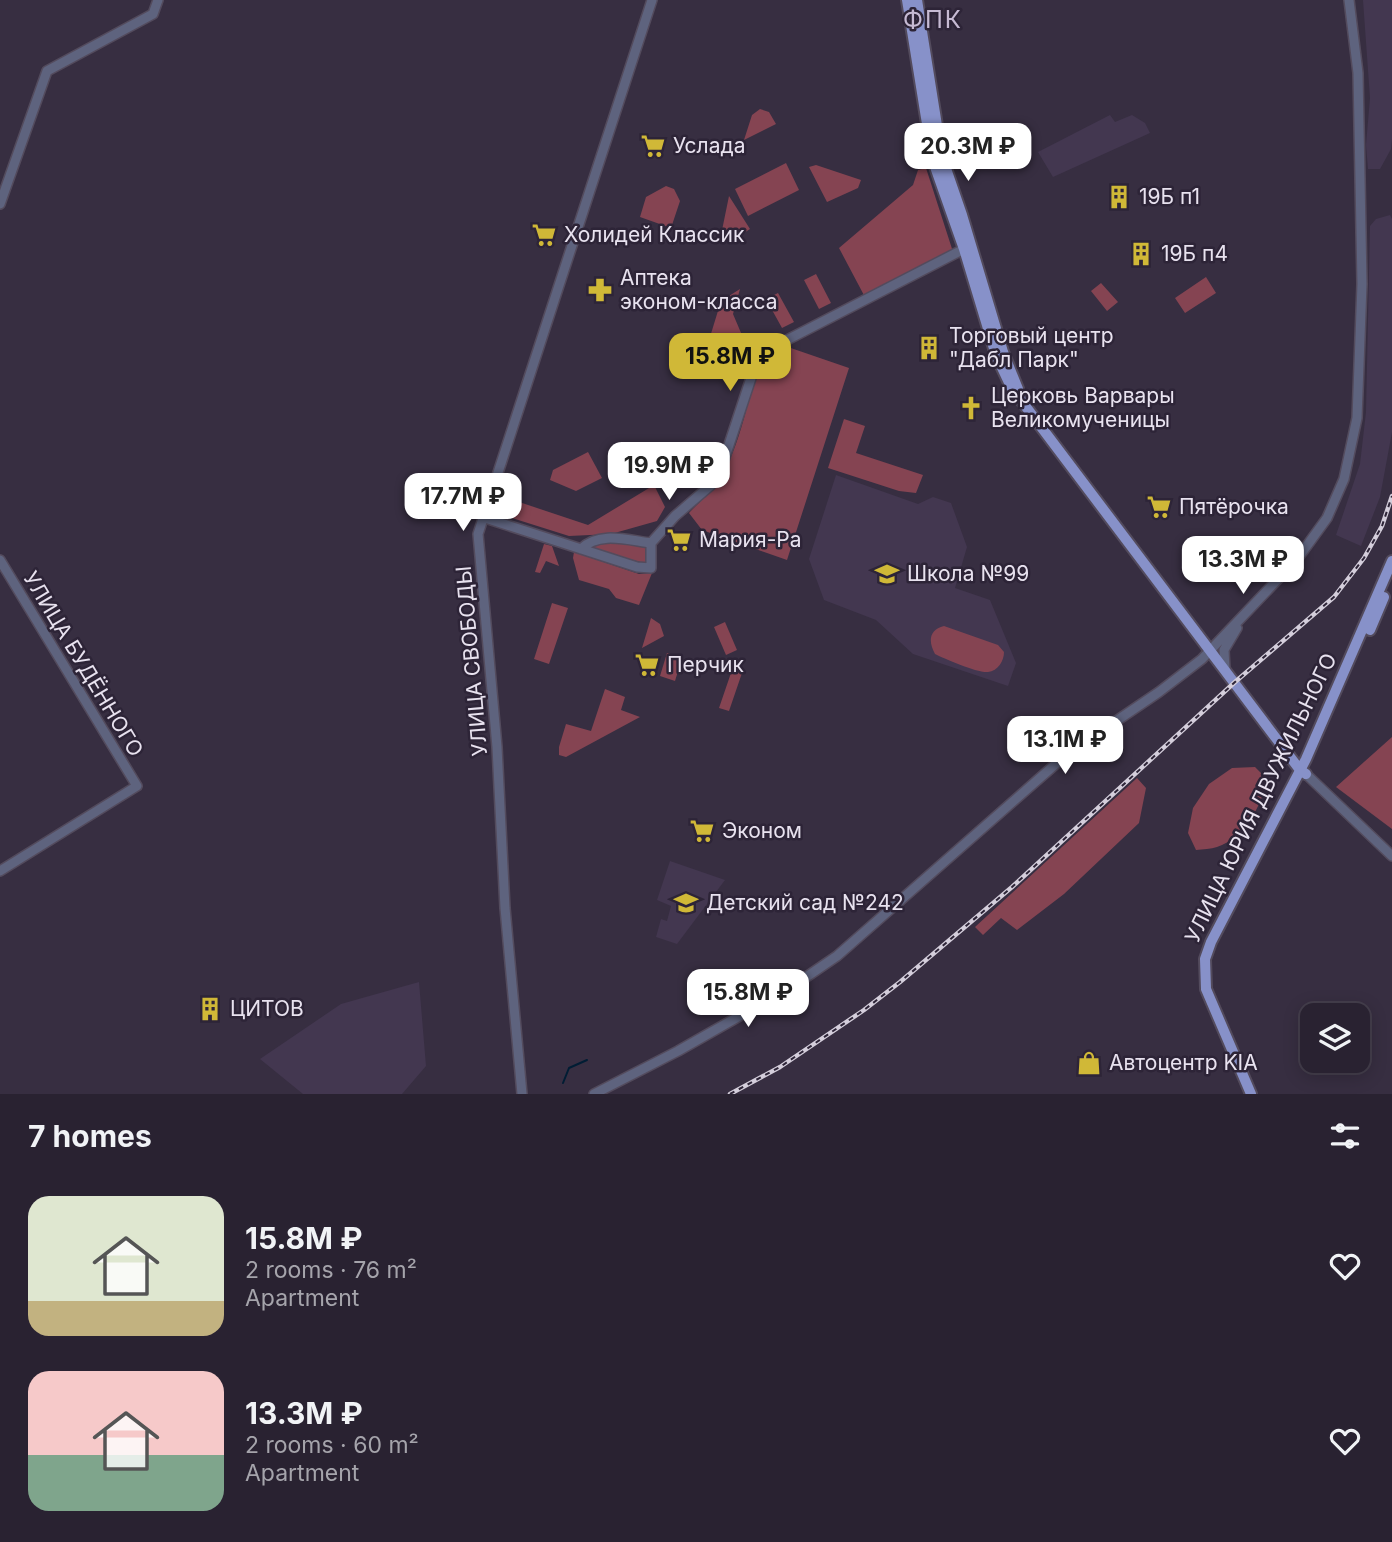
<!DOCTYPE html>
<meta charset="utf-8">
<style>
:root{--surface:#292231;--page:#352f3d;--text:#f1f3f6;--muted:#a5a4ab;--line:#453f4d;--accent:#d0b837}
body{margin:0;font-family:Inter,sans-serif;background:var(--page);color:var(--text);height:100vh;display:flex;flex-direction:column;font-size:26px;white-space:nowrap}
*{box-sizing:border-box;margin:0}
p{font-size:23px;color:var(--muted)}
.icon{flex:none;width:38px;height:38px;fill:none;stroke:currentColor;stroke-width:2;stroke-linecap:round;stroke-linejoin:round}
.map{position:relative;height:1094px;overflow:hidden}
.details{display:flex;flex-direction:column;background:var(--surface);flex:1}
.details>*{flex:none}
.tools{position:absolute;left:1300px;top:1003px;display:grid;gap:14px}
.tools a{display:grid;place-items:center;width:70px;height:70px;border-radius:14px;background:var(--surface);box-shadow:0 4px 18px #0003,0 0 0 2px var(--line);font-size:35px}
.price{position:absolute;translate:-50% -60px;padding:0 16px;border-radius:14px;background:#fff;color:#222;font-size:23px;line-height:46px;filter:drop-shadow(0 2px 4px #0008)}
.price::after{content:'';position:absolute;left:50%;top:42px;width:21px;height:16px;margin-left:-10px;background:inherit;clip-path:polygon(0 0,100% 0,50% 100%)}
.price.active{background:var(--accent);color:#111}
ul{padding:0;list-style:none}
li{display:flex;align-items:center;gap:21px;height:175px;padding:0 28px}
li span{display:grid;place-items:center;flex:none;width:196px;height:140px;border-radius:21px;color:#555}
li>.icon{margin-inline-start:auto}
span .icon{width:84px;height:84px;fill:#fffc;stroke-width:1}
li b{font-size:30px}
h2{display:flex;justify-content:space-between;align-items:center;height:84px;padding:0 28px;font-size:30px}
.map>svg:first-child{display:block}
.built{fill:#433750}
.green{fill:#854452}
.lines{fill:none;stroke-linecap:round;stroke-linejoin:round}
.stream{stroke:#001d34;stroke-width:2}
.minor-casing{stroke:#534b5d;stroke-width:12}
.major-casing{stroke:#534b5d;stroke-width:14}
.minor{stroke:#5e637e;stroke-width:9}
.major{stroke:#8791c9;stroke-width:10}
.rail-casing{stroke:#d4cedb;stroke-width:4.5}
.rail{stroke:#2d2437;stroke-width:2;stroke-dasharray:5;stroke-linecap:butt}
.labels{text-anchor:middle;stroke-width:5;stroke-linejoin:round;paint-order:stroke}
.poi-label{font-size:21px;fill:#e8e2ef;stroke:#2d2437;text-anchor:start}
.street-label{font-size:21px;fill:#e8e2ef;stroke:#2d2437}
.quarter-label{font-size:24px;letter-spacing:2px;fill:#c6bad3;stroke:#2d2437}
</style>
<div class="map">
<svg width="1392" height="1094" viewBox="0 0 1392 1094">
<rect width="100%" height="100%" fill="#372e41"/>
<path class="built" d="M1363,0H1392V139L1391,149L1380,169H1368L1366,145L1370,98Z
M1110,115L1115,122L1132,115L1145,123L1150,133L1053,177L1038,152Z
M1390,215L1392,219V432L1380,497L1361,546L1336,535L1360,464L1366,412L1370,226L1376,219Z
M836,475L918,504L933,497L951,503L967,547L955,588L990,600L1016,663L1008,686L913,654L876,620L824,600L809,559Z
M670,861L725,880L677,944L656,937L661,919L667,921L671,906L657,900Z
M419,982L426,1066L402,1094H303L260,1059L341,1004Z"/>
<path class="green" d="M760,109L769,112L776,124L744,140L752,115Z
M786,163L799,190L748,216L735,189Z
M816,165L861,180L858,188L827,202L809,167Z
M926,168L954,255L866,299L839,248L913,185L918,170Z
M666,186L674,189L680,201L671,228L640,217L646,197Z
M729,196L750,229L730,242L720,240Z
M816,274L831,303L819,309L804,280Z
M1206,277L1216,293L1185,313L1175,298Z
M1101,283L1118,302L1107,311L1091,291Z
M740,289L733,314L747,347L713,364L706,350L721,301Z
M778,293L794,322L782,328L766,299Z
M782,345L849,368L787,560L702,530L689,513C696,505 705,498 712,490C739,457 748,398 760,357Z
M844,419L865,426L856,453L923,475L916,493L899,491L828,468Z
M588,452L602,478L576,491L550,480L553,470Z
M654,485L665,507L657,521L611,534L569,536L493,512L498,495L588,525Z
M599,540L645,546L650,553L648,564L586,548Z
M544,544L552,546L559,566L546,561L540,573L535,572Z
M574,552L639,574L652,573L639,605L616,598L609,589L579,580L573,558Z
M552,603L568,608L549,664L534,659Z
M651,618L660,624L664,636L642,648Z
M725,622L737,650L726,655L714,627Z
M944,626L998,645L1004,652C1004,661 998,671 988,672C977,673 945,659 935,654C928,641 929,630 944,626Z
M667,653L682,658L675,681L660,676Z
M732,670L742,673L729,711L719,708Z
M605,689L625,697L621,710L640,717L566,757L559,755V747L566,724L591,731Z
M1392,737V829L1336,787Z
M1255,767L1267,779C1262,805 1245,838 1217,847C1211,849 1203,849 1196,850L1188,833L1193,808L1209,784L1232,768Z
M1137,778L1146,788L1139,823L1064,894L1017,930L1001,918L983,935L975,927Z"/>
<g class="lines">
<path class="stream" d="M563,1083L569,1068L587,1060"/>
<g class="minor-casing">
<path id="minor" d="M0,204L47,71L153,14L158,0
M482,517L637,567L651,568V543L675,516L711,485L722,466L752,375V355L783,342L964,249
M581,549C599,531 627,540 651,543
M0,560L137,786L0,871
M1225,669L1224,650L1237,628
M1306,774L1392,856
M522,1094L505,908L497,747L478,534L652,0
M594,1094L678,1051L796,984L837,956L1066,755L1159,692L1202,659L1298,558L1327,518L1344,479L1357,418L1362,284L1358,73L1349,0"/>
</g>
<g class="major-casing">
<path id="major" d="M907,0L933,161L964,249L996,355L1011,387L1300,770L1306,774
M917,0L942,157L962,215L1003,352L1018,389
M1370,630L1384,597
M1251,1094L1206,989L1205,959L1211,942L1306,759L1392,561"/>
</g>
<use href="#minor" class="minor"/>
<use href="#major" class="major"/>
<g class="rail-casing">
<path id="rail" d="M730,1094L780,1067L864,1010L900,982L1012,887L1235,682L1334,597L1364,558L1382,526L1392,496"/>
</g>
<use href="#rail" class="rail"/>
</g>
<defs>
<g id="supermarket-bare" transform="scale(1.89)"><path d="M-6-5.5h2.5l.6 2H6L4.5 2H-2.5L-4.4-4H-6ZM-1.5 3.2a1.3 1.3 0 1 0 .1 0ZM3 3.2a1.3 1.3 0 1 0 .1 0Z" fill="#d0b837" stroke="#2d2437" stroke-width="2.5" paint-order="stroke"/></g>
<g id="building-bare" transform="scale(1.89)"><path d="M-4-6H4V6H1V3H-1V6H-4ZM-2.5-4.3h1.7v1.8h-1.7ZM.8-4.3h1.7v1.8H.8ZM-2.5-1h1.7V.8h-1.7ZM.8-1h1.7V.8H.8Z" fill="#d0b837" stroke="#2d2437" stroke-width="2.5" paint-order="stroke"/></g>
<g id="pharmacy-bare" transform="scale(1.89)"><path d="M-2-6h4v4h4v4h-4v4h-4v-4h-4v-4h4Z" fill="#d0b837" stroke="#2d2437" stroke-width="2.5" paint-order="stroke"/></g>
<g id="church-bare" transform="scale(1.89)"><path d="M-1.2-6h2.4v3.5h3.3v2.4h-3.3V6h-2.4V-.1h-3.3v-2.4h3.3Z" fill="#d0b837" stroke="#2d2437" stroke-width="2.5" paint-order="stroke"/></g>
<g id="school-bare" transform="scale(1.89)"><path d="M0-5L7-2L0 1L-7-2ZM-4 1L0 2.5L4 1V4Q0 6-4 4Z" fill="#d0b837" stroke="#2d2437" stroke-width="2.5" paint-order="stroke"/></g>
<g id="shop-bare" transform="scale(1.89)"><path d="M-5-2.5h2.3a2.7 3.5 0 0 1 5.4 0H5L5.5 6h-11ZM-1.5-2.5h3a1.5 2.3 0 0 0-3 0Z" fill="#d0b837" stroke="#2d2437" stroke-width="2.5" paint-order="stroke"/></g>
</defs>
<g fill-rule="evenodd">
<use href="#supermarket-bare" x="653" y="146"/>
<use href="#building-bare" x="1119" y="197"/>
<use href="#supermarket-bare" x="544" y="235"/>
<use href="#building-bare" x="1141" y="254"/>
<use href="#pharmacy-bare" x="600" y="290"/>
<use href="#building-bare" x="929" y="348"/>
<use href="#church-bare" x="971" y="408"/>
<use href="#supermarket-bare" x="1159" y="507"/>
<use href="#supermarket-bare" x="679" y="540"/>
<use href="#school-bare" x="887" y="574"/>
<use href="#supermarket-bare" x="647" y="665"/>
<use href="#supermarket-bare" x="702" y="831"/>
<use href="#school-bare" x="686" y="903"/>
<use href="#building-bare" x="210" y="1009"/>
<use href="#shop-bare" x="1089" y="1063"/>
</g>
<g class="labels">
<g class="poi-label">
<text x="673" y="153">Услада</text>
<text x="1139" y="204">19Б п1</text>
<text x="564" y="242">Холидей Классик</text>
<text x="1161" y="261">19Б п4</text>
<text x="620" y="285">Аптека<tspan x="620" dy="24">эконом-класса</tspan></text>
<text x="949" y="343">Торговый центр<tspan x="949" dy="24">"Дабл Парк"</tspan></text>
<text x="991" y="403">Церковь Варвары<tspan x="991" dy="24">Великомученицы</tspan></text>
<text x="1179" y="514">Пятёрочка</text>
<text x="699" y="547">Мария-Ра</text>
<text x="907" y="581">Школа №99</text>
<text x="667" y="672">Перчик</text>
<text x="722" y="838">Эконом</text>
<text x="706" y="910">Детский сад №242</text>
<text x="230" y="1016">ЦИТОВ</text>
<text x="1109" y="1070">Автоцентр KIA</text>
</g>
<g class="street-label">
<text transform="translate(472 661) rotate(-95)" y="7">УЛИЦА СВОБОДЫ</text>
<text transform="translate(83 664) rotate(59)" y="7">УЛИЦА БУДЁННОГО</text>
<text transform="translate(1261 798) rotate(-64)" y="7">УЛИЦА ЮРИЯ ДВУЖИЛЬНОГО</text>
</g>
<g class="quarter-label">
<text x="933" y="28">ФПК</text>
</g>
</g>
</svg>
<div class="tools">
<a><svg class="icon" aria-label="layers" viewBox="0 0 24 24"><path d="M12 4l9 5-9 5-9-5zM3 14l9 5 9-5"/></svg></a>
</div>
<b class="price" style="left:968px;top:183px">20.3M ₽</b>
<b class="price active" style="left:730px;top:393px">15.8M ₽</b>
<b class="price" style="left:669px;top:502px">19.9M ₽</b>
<b class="price" style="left:463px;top:533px">17.7M ₽</b>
<b class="price" style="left:1243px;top:596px">13.3M ₽</b>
<b class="price" style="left:1065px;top:776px">13.1M ₽</b>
<b class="price" style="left:748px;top:1029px">15.8M ₽</b>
</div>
<section class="details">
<h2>7 homes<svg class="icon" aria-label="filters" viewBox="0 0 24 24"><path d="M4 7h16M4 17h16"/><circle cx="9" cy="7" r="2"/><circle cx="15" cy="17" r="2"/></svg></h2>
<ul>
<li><span style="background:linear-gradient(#dfe7d0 75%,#c2b280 0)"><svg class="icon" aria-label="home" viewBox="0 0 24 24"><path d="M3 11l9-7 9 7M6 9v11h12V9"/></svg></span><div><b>15.8M ₽</b><p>2 rooms · 76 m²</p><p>Apartment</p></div><svg class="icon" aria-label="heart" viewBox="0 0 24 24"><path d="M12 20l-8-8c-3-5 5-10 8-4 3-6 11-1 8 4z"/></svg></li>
<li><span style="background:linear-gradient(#f6c9c9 60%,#7fa58c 0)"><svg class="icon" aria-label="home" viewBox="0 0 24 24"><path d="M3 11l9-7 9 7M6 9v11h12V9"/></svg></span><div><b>13.3M ₽</b><p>2 rooms · 60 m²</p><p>Apartment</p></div><svg class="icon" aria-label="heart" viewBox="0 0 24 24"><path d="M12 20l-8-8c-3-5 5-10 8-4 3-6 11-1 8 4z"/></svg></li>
</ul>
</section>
